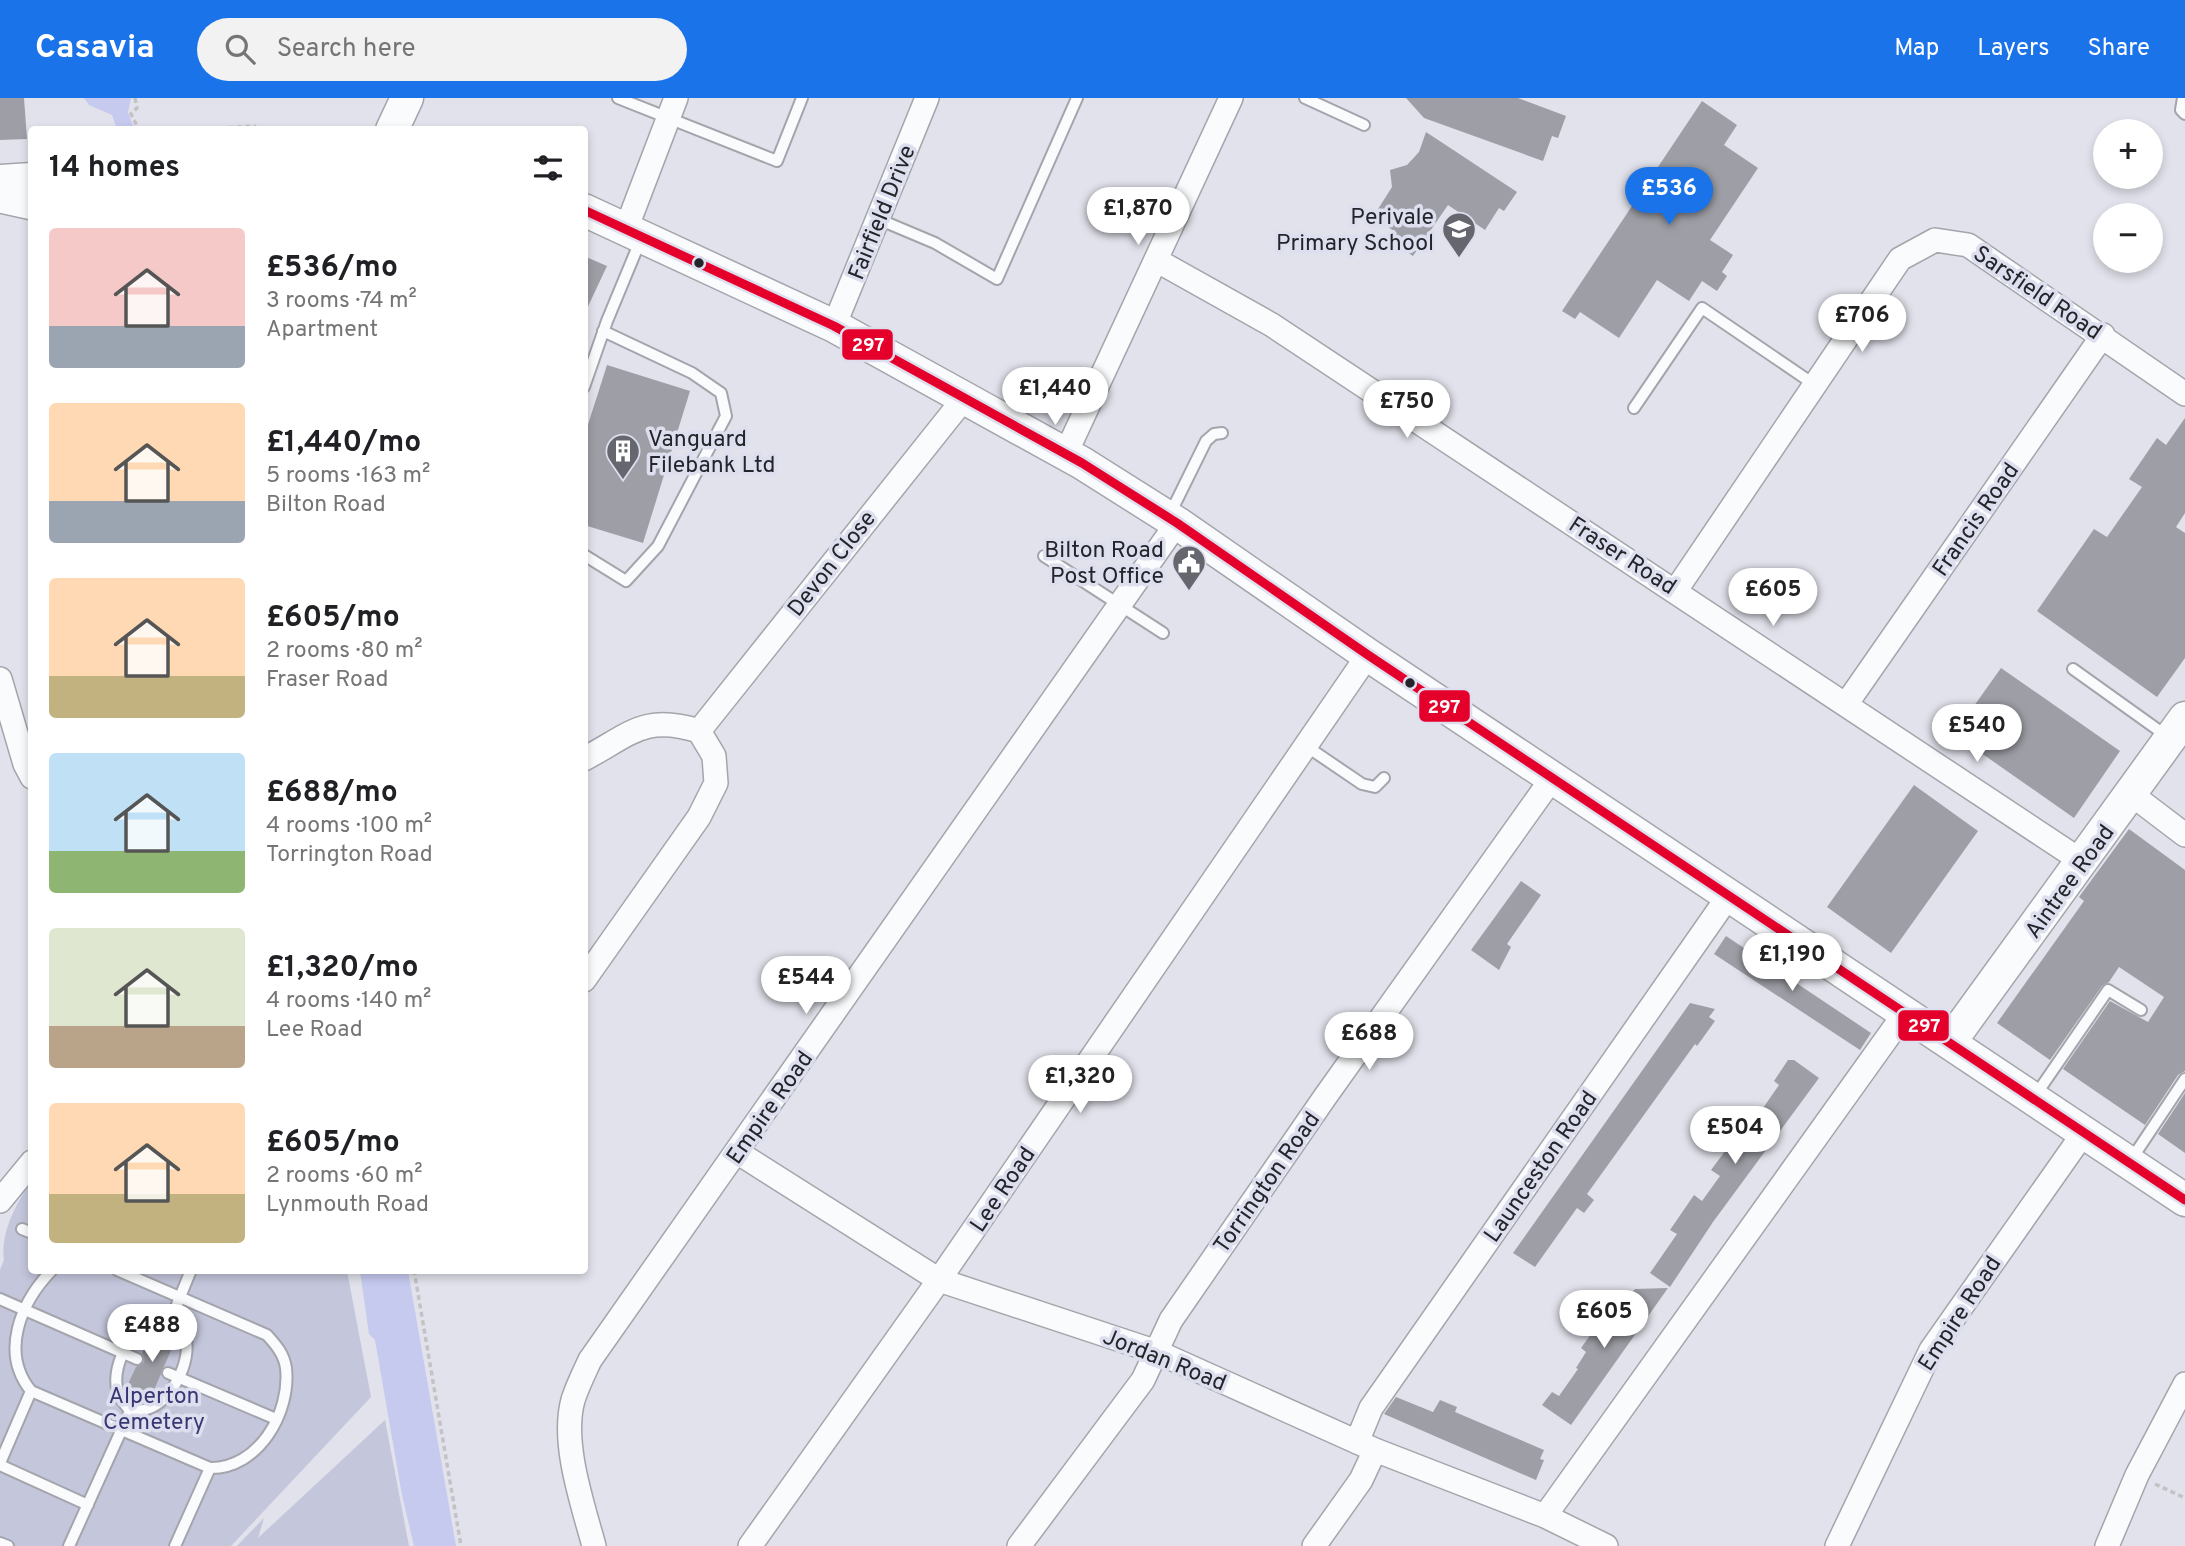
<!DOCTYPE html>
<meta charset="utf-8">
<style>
:root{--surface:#fff;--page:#f2f2f2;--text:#202124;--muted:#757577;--accent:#1a73e8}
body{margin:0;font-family:Overpass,sans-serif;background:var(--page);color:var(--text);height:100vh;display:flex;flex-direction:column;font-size:26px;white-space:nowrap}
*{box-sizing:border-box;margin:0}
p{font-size:23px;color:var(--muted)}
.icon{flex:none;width:38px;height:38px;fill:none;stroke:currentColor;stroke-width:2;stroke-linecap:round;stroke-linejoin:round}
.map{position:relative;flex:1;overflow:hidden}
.side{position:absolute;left:28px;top:28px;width:560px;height:1148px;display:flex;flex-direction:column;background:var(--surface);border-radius:7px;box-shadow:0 4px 10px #0003}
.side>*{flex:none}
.buttons{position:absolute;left:2093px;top:21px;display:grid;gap:14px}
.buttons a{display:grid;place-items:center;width:70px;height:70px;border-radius:50%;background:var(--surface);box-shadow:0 4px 10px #0003;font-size:35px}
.price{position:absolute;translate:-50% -60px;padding:0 16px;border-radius:24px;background:#fff;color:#222;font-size:23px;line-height:46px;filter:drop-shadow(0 2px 4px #0008)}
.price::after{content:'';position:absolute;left:50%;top:42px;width:21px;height:16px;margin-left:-10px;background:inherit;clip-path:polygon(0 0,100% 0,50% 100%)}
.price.selected{background:var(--accent);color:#fff}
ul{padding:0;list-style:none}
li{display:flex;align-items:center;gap:21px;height:175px;padding:0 21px}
li span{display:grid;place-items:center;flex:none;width:196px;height:140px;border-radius:7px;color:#555}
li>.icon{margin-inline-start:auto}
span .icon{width:84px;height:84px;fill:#fffc;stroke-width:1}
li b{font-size:30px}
h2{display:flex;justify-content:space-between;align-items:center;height:84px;padding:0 21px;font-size:30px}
header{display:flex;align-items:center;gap:42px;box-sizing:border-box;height:98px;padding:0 35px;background:var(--accent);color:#fff}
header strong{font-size:33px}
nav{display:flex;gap:38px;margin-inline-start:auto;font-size:24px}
.search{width:490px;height:63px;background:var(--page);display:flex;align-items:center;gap:18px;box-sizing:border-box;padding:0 24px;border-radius:38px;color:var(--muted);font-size:26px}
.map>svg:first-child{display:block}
.green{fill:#c4c6dc}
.water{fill:#c6caef}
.building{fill:#9e9fa6}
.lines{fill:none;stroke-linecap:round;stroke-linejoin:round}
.lane-casing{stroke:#a4a5ac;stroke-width:14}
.street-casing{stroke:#a4a5ac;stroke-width:26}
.secondary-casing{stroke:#a4a5ac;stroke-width:35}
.path{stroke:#c3c3c6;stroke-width:3.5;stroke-dasharray:5 3.5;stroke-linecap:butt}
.lane{stroke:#fafbfc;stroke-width:10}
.street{stroke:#fafbfc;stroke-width:23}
.secondary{stroke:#fafbfc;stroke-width:32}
.bus-1-casing{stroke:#dddfef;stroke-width:14}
.bus-1{stroke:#e4002b;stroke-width:9}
.bus-dot{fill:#24252a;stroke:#dddfef;stroke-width:2.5}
.labels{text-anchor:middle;stroke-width:7;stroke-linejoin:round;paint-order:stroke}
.street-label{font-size:23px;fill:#24252a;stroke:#dddfef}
.poi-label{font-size:23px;fill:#24252a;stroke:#dddfef;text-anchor:end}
.park-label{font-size:23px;fill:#383773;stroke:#dddfef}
.line-badge{stroke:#dddfef;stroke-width:2.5}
.badge-label{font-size:19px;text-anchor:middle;font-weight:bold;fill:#fff}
</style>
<header>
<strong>Casavia</strong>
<div class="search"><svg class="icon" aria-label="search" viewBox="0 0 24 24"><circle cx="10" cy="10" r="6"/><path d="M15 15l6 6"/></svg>Search here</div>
<nav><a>Map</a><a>Layers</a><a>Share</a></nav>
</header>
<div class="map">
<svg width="2185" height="1448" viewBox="0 0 2185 1448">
<rect width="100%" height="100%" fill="#e1e2eb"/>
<path class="green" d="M31,1085L32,1172L347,1173L371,1299L231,1448H0V1172L4,1162C0,1137 16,1104 31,1085Z
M385,1322L409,1448H237L264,1420L258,1440Z"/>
<path class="water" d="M84,0H131L128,14L134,31H117L112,17L89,7Z
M360,1173H408L456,1448H414L402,1397L375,1242L369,1236Z"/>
<path class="building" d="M0,0H24L27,41L0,42Z
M1406,0H1518L1566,18L1558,40L1552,38L1543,63L1424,20Z
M1702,3L1737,27L1724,47L1758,70L1710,142L1733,157L1722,174L1727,178L1717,193L1702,183L1689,203L1657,182L1619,240L1580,214L1575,221L1562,213Z
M1426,34L1517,94L1504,113L1499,110L1485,132L1448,107L1413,158L1391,144L1397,135L1373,119L1392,89L1390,72L1407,67L1419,54Z
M584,158L607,168L584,217Z
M607,267L690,293L643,445L584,427V339Z
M2185,320V415L2176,429L2185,435V560L2157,599L2037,513L2094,431L2107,439L2142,389L2129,381L2157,340L2166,347Z
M2001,570L2120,653L2074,720L1954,636Z
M1914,687L1978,733L1891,855L1827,809Z
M2129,731L2185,772V973L2178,977L2145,1027L2063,971L2110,903L2148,924L2164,899L2119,869L2109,884L2102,888L2050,962L1997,925L2084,803L2079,799Z
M1521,783L1541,797L1507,846L1511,849L1499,872L1471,852Z
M1726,838L1871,935L1860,952L1714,856Z
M1690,905L1715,911L1709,919L1715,923L1697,948L1695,946L1587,1096L1594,1102L1584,1115L1577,1110L1535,1169L1513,1155Z
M1788,962H1794L1819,980L1713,1124L1670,1189L1650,1175L1677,1136L1670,1132L1694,1097L1702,1103L1720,1078L1711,1072L1740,1033L1728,1025L1737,1013L1746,1019L1754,1008L1761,1013L1779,987L1774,983Z
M2185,995V1055L2158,1036Z
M1668,1190L1571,1327L1542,1307L1552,1294L1559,1298L1578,1271L1576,1270L1586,1254L1581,1250L1622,1193L1629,1198L1635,1191Z
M151,1232L175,1243L151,1299L127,1288L136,1269L144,1264L142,1255Z
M1396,1299L1433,1314L1440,1302L1457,1309L1455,1314L1544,1352L1540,1361L1544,1362L1536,1382L1384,1316Z"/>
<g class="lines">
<g class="lane-casing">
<path id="lane" d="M618,0L777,63L802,0
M1305,0L1364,27
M2183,0L2181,12L2185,16
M878,121L935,145L997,181L1077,0
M584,289L607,223L641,141
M1634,310L1702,210L1815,287
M1169,418L1206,343L1214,336L1222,335
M584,457L626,483L658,448L726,318L721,295L692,275L603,233
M1044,458L1163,535
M2073,571L2168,639
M1306,648L1362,686L1375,689L1384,680
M2035,998L2108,892L2141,912
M2131,1062L2185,981
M22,1131L32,1135
M52,1172C20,1205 0,1255 31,1293L210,1370C258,1371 291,1315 286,1270C284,1256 276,1247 267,1237L117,1172
M0,1201L137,1261
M172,1219C176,1223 181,1227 183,1232C195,1257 175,1298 152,1309C145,1313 137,1313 130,1313C127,1309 123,1304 120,1300C108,1274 128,1235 151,1222C157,1219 166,1219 172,1219Z
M172,1219L191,1172
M168,1275L276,1321
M0,1365L31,1293
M0,1367L88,1407
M0,1445L8,1448
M69,1448L130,1313
M175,1448L210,1370"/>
</g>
<g class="street-casing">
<path id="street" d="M0,103L32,110
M626,131L676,0
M1156,162L1272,227L2083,764
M834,228L927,0
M1066,355L1231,0
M1676,492L1900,161L1935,142L1968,147L2185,296
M0,581L25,666L32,679
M1847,605L2103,237
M699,633L966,298
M584,661C631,636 644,616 699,633L714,658L716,685L699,719L584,882
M2131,696L2185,737
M737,1054L939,1182L1157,1254L1375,1352L1545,1418L1606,1448
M0,1103L32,1064
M1357,1344L1371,1310L1730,796
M1545,1418L1905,915
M594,1448C583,1407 561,1345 573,1302C577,1289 584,1275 590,1262L1177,425
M750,1448L939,1182L1368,557
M1019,1448L1143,1282L1171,1222L1325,999L1553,679
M1314,1448L1361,1382L1375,1352
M1837,1448L1931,1252L2085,1033
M2107,1448L2137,1377L2185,1286"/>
</g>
<g class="secondary-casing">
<path id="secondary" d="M392,32L407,0
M0,83L32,81
M584,112L834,228L1082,365L1177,425L1368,557L2185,1102
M1950,944L2185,620"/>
</g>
<path class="path" d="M135,0L137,10L131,16L139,32
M186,32L254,28L260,32
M414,1172L461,1448
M2155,1386L2185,1400"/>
<use href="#lane" class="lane"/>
<use href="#street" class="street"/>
<use href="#secondary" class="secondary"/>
<g class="bus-1-casing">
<path id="bus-1" d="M584,112L834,228L1082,365L1177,425L1368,557L2185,1102"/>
</g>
<use href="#bus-1" class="bus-1"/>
</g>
<defs>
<g id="school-pin" transform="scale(1.75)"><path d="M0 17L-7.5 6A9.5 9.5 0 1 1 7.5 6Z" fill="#66676e" stroke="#dddfef"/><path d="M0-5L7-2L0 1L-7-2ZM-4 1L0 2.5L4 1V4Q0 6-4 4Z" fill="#fff"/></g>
<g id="building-pin" transform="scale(1.75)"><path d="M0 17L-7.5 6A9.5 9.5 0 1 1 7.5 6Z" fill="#66676e" stroke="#dddfef"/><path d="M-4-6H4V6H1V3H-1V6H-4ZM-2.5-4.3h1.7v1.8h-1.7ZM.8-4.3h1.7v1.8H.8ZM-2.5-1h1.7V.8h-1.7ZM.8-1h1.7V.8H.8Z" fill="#fff"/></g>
<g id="civic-pin" transform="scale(1.75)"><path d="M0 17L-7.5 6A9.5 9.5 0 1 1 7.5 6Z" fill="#66676e" stroke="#dddfef"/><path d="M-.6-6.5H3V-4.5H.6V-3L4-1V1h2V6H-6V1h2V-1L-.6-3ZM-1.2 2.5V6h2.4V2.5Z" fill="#fff"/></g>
</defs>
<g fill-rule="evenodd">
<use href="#school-pin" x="1459" y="131"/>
<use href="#building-pin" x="623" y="353"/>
<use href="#civic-pin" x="1189" y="464"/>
</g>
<g class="bus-dot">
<circle cx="699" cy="165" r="6"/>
<circle cx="1410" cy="585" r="6"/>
</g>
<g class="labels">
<g class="street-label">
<text transform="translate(881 114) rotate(-68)" y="8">Fairfield Drive</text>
<text transform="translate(2038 194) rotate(34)" y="8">Sarsfield Road</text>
<text transform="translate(1975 421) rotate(-55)" y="8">Francis Road</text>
<text transform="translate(1623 457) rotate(33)" y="8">Fraser Road</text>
<text transform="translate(831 465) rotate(-52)" y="8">Devon Close</text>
<text transform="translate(2069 783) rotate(-54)" y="8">Aintree Road</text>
<text transform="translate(769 1009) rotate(-55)" y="8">Empire Road</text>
<text transform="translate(1540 1068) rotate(-55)" y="8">Launceston Road</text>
<text transform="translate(1266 1084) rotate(-55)" y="8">Torrington Road</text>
<text transform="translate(1002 1091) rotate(-56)" y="8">Lee Road</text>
<text transform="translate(1959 1215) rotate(-57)" y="8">Empire Road</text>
<text transform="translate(1165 1261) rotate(22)" y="8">Jordan Road</text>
</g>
<g class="poi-label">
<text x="1434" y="126">Perivale<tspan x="1434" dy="26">Primary School</tspan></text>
<text x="648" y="348" text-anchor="start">Vanguard<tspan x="648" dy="26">Filebank Ltd</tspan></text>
<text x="1164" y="459">Bilton Road<tspan x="1164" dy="26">Post Office</tspan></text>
</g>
<g class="park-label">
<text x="154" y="1305">Alperton<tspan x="154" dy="26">Cemetery</tspan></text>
</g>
</g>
<g class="line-badge">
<rect x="841" y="230" width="53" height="33" rx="7" fill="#e4002b"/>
<rect x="1418" y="591" width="53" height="34" rx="7" fill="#e4002b"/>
<rect x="1897" y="911" width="53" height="33" rx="7" fill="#e4002b"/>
</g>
<g class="badge-label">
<text x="868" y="253">297</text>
<text x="1444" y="615">297</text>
<text x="1924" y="934">297</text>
</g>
</svg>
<div class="buttons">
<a>+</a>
<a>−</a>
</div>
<b class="price selected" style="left:1669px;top:129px">£536</b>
<b class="price" style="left:1138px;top:149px">£1,870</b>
<b class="price" style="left:1862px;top:256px">£706</b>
<b class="price" style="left:1055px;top:329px">£1,440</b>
<b class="price" style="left:1407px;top:342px">£750</b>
<b class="price" style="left:1773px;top:530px">£605</b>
<b class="price" style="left:1977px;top:666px">£540</b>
<b class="price" style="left:1792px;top:895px">£1,190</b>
<b class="price" style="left:806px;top:918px">£544</b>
<b class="price" style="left:1369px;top:974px">£688</b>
<b class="price" style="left:1080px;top:1017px">£1,320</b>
<b class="price" style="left:1735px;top:1068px">£504</b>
<b class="price" style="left:1604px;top:1252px">£605</b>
<b class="price" style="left:152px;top:1266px">£488</b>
<section class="side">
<h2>14 homes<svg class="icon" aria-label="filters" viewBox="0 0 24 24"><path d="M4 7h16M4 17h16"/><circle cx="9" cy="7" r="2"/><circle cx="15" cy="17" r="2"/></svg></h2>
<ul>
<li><span style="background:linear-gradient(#f6c9c9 70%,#9aa5b1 0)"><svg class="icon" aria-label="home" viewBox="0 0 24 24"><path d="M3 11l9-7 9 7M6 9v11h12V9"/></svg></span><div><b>£536/mo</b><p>3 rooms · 74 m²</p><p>Apartment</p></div></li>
<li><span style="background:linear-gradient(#ffd9b3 70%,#9aa5b1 0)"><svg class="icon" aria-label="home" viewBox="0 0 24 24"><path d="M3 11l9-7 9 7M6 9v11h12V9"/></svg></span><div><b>£1,440/mo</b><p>5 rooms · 163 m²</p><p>Bilton Road</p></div></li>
<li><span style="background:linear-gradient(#ffd9b3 70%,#c2b280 0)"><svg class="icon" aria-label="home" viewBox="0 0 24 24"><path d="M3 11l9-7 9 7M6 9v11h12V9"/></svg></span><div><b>£605/mo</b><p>2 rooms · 80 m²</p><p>Fraser Road</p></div></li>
<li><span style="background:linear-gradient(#bfe0f5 70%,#8fb573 0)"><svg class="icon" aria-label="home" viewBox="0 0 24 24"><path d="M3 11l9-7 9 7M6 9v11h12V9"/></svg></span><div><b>£688/mo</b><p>4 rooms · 100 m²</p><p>Torrington Road</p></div></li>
<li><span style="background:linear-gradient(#dfe7d0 70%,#b9a48a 0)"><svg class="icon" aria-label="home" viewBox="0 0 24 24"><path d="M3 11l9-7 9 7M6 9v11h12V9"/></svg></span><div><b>£1,320/mo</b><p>4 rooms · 140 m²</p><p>Lee Road</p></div></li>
<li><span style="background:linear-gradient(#ffd9b3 65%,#c2b280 0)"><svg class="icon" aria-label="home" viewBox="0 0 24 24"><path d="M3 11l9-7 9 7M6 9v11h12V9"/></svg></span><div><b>£605/mo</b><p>2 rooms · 60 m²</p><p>Lynmouth Road</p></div></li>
</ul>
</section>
</div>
